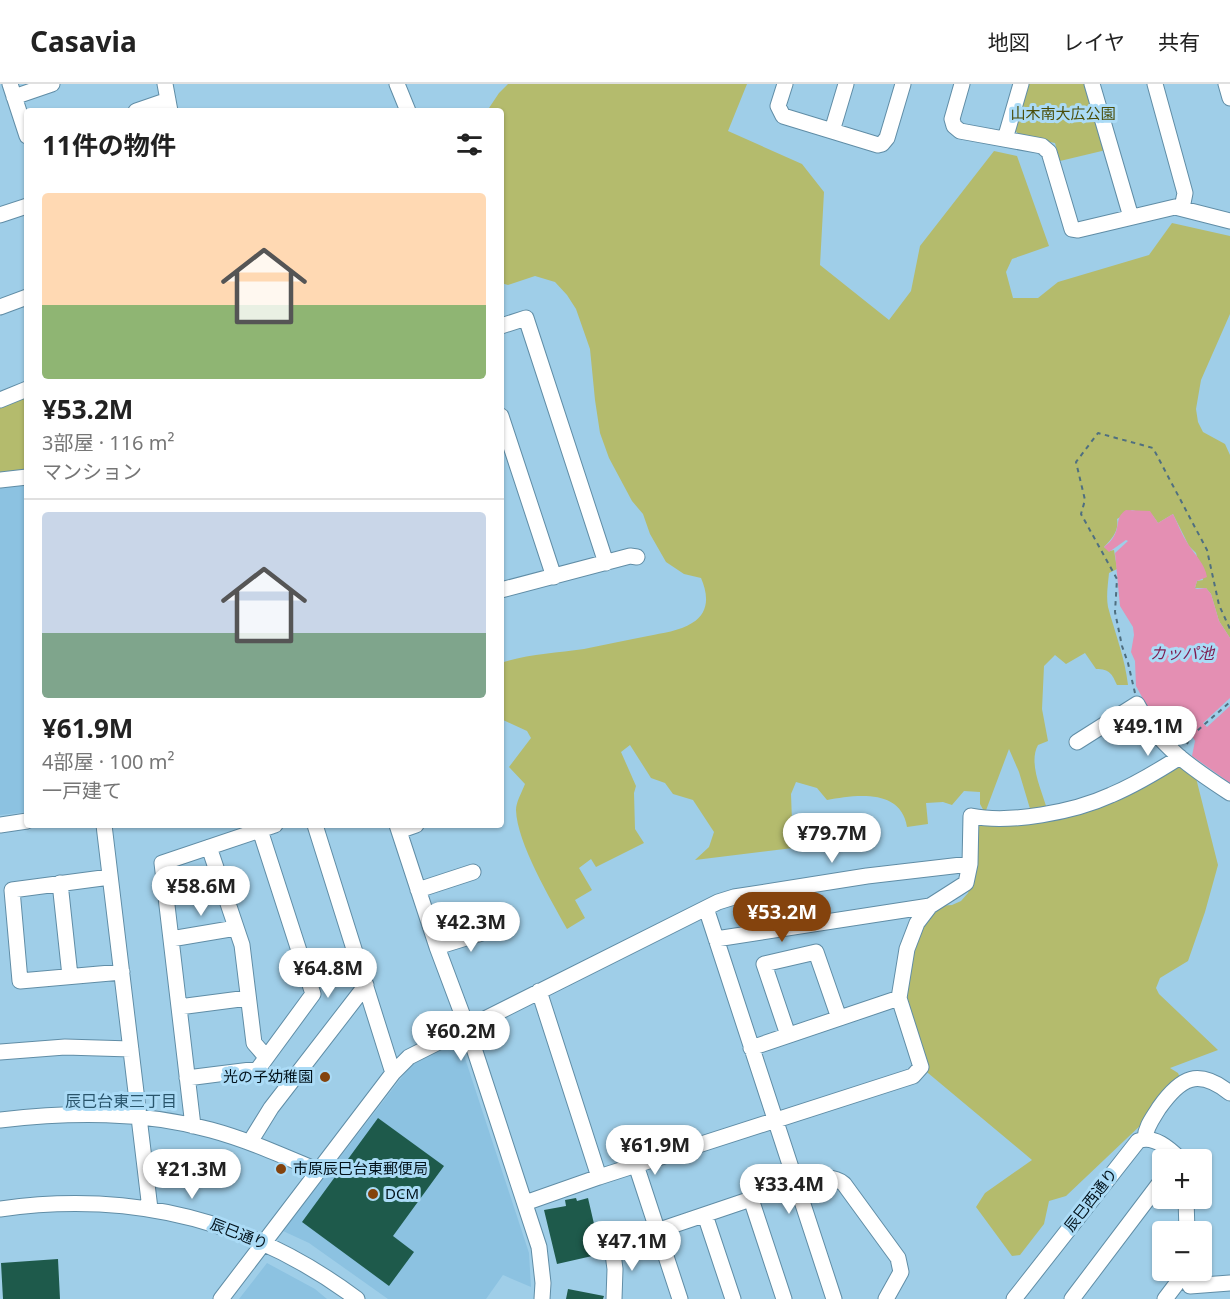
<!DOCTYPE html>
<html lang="ja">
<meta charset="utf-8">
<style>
:root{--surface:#fff;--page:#f6f6f6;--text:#222;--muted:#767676;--line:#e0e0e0;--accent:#84430d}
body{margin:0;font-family:"Noto Sans","Noto Sans JP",sans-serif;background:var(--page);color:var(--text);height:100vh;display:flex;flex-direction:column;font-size:22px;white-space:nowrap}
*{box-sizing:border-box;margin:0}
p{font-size:20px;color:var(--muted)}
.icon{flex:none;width:33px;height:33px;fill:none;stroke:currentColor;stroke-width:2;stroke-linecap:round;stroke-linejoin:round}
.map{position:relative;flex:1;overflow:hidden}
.drawer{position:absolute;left:24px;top:24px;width:480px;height:720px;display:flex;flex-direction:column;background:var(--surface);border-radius:6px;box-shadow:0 2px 4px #0004}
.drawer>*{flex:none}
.controls{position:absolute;left:1152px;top:1065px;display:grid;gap:12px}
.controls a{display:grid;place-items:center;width:60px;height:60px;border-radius:6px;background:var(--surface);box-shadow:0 2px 4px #0004;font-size:30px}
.price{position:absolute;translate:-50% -51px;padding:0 14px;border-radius:21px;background:#fff;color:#222;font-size:20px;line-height:39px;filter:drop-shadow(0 2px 3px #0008)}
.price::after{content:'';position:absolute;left:50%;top:36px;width:18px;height:14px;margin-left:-9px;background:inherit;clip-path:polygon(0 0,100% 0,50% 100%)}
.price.active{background:var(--accent);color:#fff}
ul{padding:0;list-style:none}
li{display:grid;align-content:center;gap:12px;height:318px;padding:0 18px}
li+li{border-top:2px solid var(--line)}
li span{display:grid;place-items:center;height:186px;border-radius:6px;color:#555}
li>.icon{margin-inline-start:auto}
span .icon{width:108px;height:108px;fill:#fffc;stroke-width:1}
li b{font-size:26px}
h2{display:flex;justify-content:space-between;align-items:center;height:72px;padding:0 18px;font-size:26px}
header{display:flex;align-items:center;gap:36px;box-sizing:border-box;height:84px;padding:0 30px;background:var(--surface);border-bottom:2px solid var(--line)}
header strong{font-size:28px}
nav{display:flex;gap:33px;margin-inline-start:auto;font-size:21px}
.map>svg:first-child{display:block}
.built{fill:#8cc2e1}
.green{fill:#b4bb6d}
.water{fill:#e48fb3}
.building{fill:#1e5a4b}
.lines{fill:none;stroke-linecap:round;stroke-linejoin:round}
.minor-casing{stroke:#608da6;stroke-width:17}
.path{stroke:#4f6f80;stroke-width:2;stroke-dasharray:4.5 4.5;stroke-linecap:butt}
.minor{stroke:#fff;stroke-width:15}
.poi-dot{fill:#84430d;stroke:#abdbf6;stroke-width:2}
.labels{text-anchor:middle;stroke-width:6;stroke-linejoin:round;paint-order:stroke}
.park-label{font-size:15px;fill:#494d09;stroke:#abdbf6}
.poi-label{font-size:15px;fill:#02121b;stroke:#abdbf6;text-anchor:start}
.street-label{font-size:15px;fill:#02121b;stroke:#abdbf6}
.water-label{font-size:16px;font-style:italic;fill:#7e1c50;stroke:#abdbf6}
.neighbourhood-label{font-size:16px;fill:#29556c;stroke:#abdbf6}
</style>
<header>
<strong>Casavia</strong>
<nav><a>地図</a><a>レイヤ</a><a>共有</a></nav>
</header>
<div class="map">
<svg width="1230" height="1215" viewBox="0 0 1230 1215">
<rect width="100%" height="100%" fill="#9fcee8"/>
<path class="built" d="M27,397V728L0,731V400Z
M456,959L461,962L529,1169L531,1203L503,1191L486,1215H388L309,1159L283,1147L408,985L414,980Z
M267,1179L315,1205L327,1215H239Z"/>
<path class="green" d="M508,0H747L728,47L802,80L824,108L820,181L889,236L911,207L920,162L994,67L1017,72L1049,162L1012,175L1006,188L1013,214H1038L1058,198L1149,171L1172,139L1230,152V230L1201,296L1196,325L1198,338L1203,348L1225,360L1230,371V554L1219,537L1211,510L1206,504H1195L1197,497L1203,496L1196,469L1189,462L1173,430L1158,439C1145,419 1149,432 1132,426L1117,435C1119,447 1112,455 1104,463L1110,467L1114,466L1117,485L1109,489C1108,500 1106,512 1108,523C1115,549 1125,574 1128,601H1117C1112,590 1110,585 1096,585L1085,569L1066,580L1055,571L1044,582L1042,625L1048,657L1038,661C1028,679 1042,707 1047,725L1031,728L1019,688L1009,665L985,729L980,720V708L964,707L952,721L943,718L926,719L928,740L907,743C901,704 855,711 827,716L817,704L796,698L791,710L793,764L695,776L709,763L714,748L693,716L673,710L665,699L651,694L630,661L621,668L636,702L634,709L635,745L644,759L596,783L591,775L579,784L592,806L575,816L585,834L567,845C551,816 517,759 516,726C516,718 522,708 525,700L509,683L531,654L527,647L501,635V579C527,570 556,569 584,565C605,561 626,556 648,552C662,549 680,547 692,539C710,528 708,510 701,494L684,490L666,478L650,450L643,430L632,417L609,374L600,349L595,316L590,265L576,225L567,211L555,198L535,192L508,201L501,199V27H487L499,9Z
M1028,0H1086L1106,66L1060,77L1055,59L1019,52L1014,44Z
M27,308V388L0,391V317Z
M1178,680L1195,690L1218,781L1205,828L1188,877L1160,894L1156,904L1159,910L1218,966L1170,984L1178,989L1181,996L1144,1038L1066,1112L1049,1117L1044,1140L1020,1171L1012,1172L976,1123L985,1109L1032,1076L922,984L907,932L905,881L924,835L938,822L952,821L961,817L968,809L972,796L976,737L1050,733Z"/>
<path class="water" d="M1126,426L1150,427L1158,439L1173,430C1178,440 1182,451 1188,460C1195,471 1205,480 1207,493L1197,497L1195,504L1197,505L1206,504L1211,510L1219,537L1230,554V614L1203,639L1207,643L1230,622V699L1192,672L1195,657L1191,650L1186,649L1180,653H1172L1164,647L1153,633L1136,602L1135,577L1131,568L1134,551L1133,543L1120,522L1115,469L1128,457L1126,456L1109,468L1104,463C1108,460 1112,456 1114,452C1120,442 1115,433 1126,426Z"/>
<path class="building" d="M378,1034L444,1082L393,1152L414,1168L389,1202L302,1138Z
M576,1114L577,1117L588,1114L601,1170L557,1180L544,1126L566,1122L565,1116Z
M58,1175L60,1215H3L1,1179Z
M568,1205L604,1212L603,1215H566Z"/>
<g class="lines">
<g class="minor-casing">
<path id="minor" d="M10,0L27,52
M165,0L170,27
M397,0L408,27
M785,0L778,22L783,32L878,61L882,60L887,54L903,0
M962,0L952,35L954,42L960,47L1042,62L1049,68L1072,145L1078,146L1175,123L1230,137
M1092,0L1131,133
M1155,0L1185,109L1182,124
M1226,0L1230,14
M14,13L52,0
M136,27L168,16
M832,47L846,0
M1005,55L1021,0
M0,131L27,122
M0,223L27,213
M501,242L526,234L606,479
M0,316L27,305
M501,332L554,493
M0,396L27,393
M501,506L630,472L637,473
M1077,658L1137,620C1157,661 1193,685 1230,709
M0,741L27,737
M104,741L150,1125
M315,741L393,989
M397,741L437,863L467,943L539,1163L543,1199L542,1215
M399,747L416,741
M209,763L242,861L254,959L266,973
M110,793L12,806L20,897L122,888
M60,799L70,892
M418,806L473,788
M706,824L834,1215
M171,855L236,844
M716,855L930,822
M437,863L495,845
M539,907L599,1093
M179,923L248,914
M788,951L764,880L816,868L839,934
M751,964L899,914
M0,968L65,963L131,965
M187,994L258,985L313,910L260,746
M0,1036C71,1028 142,1027 211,1046C248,1056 283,1072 319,1087
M193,1042L162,779L275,741
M1145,1054C1146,1042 1153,1034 1159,1024C1181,993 1198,984 1230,1009
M250,1058L271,1024L366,901
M636,1081L680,1215
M797,1103C813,1097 829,1088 844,1100L898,1174L901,1188L886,1215
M1186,1114L1187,1148
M525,1119L599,1093L913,992L921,983L899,914L907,865L917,839L930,822L966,799L970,780L971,732C1010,740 1074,728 1111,711C1135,701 1158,687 1180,673
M0,1125C132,1106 250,1135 357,1215
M705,1131L733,1215
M1190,1202L1230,1199
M221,1215L393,989L409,973L718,818L734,813L867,792L970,780
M614,1215L615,1185L612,1162L751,1115L784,1215
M1014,1215L1138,1057C1153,1050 1170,1065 1181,1076
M1072,1215L1162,1096
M1165,1215L1187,1186"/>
</g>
<path class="path" d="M1135,609L1128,579L1122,562L1115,528L1117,495L1081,430L1085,416L1076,378L1098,349L1153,364L1207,466L1219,521L1230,545
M1187,660L1190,653L1230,618"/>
<use href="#minor" class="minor"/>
</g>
<g class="poi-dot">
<circle cx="325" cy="993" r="6"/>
<circle cx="281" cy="1085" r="6"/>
<circle cx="373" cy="1110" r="6"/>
</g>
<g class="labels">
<g class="park-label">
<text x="1063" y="35">山木南大広公園</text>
</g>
<g class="poi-label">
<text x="313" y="998" text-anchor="end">光の子幼稚園</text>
<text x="293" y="1090">市原辰巳台東郵便局</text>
<text x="385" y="1115">DCM</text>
</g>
<g class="street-label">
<text transform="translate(1091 1116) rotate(-52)" y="5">辰巳西通り</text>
<text transform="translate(239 1150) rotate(21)" y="5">辰巳通り</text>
</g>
<g class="water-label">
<text x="1182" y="575">カッパ池</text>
</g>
<g class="neighbourhood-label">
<text x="121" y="1023">辰巳台東三丁目</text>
</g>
</g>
</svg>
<div class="controls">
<a>+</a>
<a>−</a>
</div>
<b class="price" style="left:1148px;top:673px">¥49.1M</b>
<b class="price" style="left:832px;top:780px">¥79.7M</b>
<b class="price" style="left:201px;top:833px">¥58.6M</b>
<b class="price active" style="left:782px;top:859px">¥53.2M</b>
<b class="price" style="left:471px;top:869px">¥42.3M</b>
<b class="price" style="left:328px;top:915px">¥64.8M</b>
<b class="price" style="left:461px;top:978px">¥60.2M</b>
<b class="price" style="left:655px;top:1092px">¥61.9M</b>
<b class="price" style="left:192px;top:1116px">¥21.3M</b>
<b class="price" style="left:789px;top:1131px">¥33.4M</b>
<b class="price" style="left:632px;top:1188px">¥47.1M</b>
<section class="drawer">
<h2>11件の物件<svg class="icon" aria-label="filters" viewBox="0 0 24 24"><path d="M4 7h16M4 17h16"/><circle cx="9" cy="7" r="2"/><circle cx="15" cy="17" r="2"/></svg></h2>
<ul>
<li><span style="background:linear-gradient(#ffd9b3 60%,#8fb573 0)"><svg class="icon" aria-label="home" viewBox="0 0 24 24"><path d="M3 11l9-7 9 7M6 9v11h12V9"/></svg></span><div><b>¥53.2M</b><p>3部屋 · 116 m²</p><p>マンション</p></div></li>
<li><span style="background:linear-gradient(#c9d6e8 65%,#7fa58c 0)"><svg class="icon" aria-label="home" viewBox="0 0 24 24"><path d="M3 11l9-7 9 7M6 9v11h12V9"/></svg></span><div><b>¥61.9M</b><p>4部屋 · 100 m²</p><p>一戸建て</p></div></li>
</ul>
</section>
</div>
